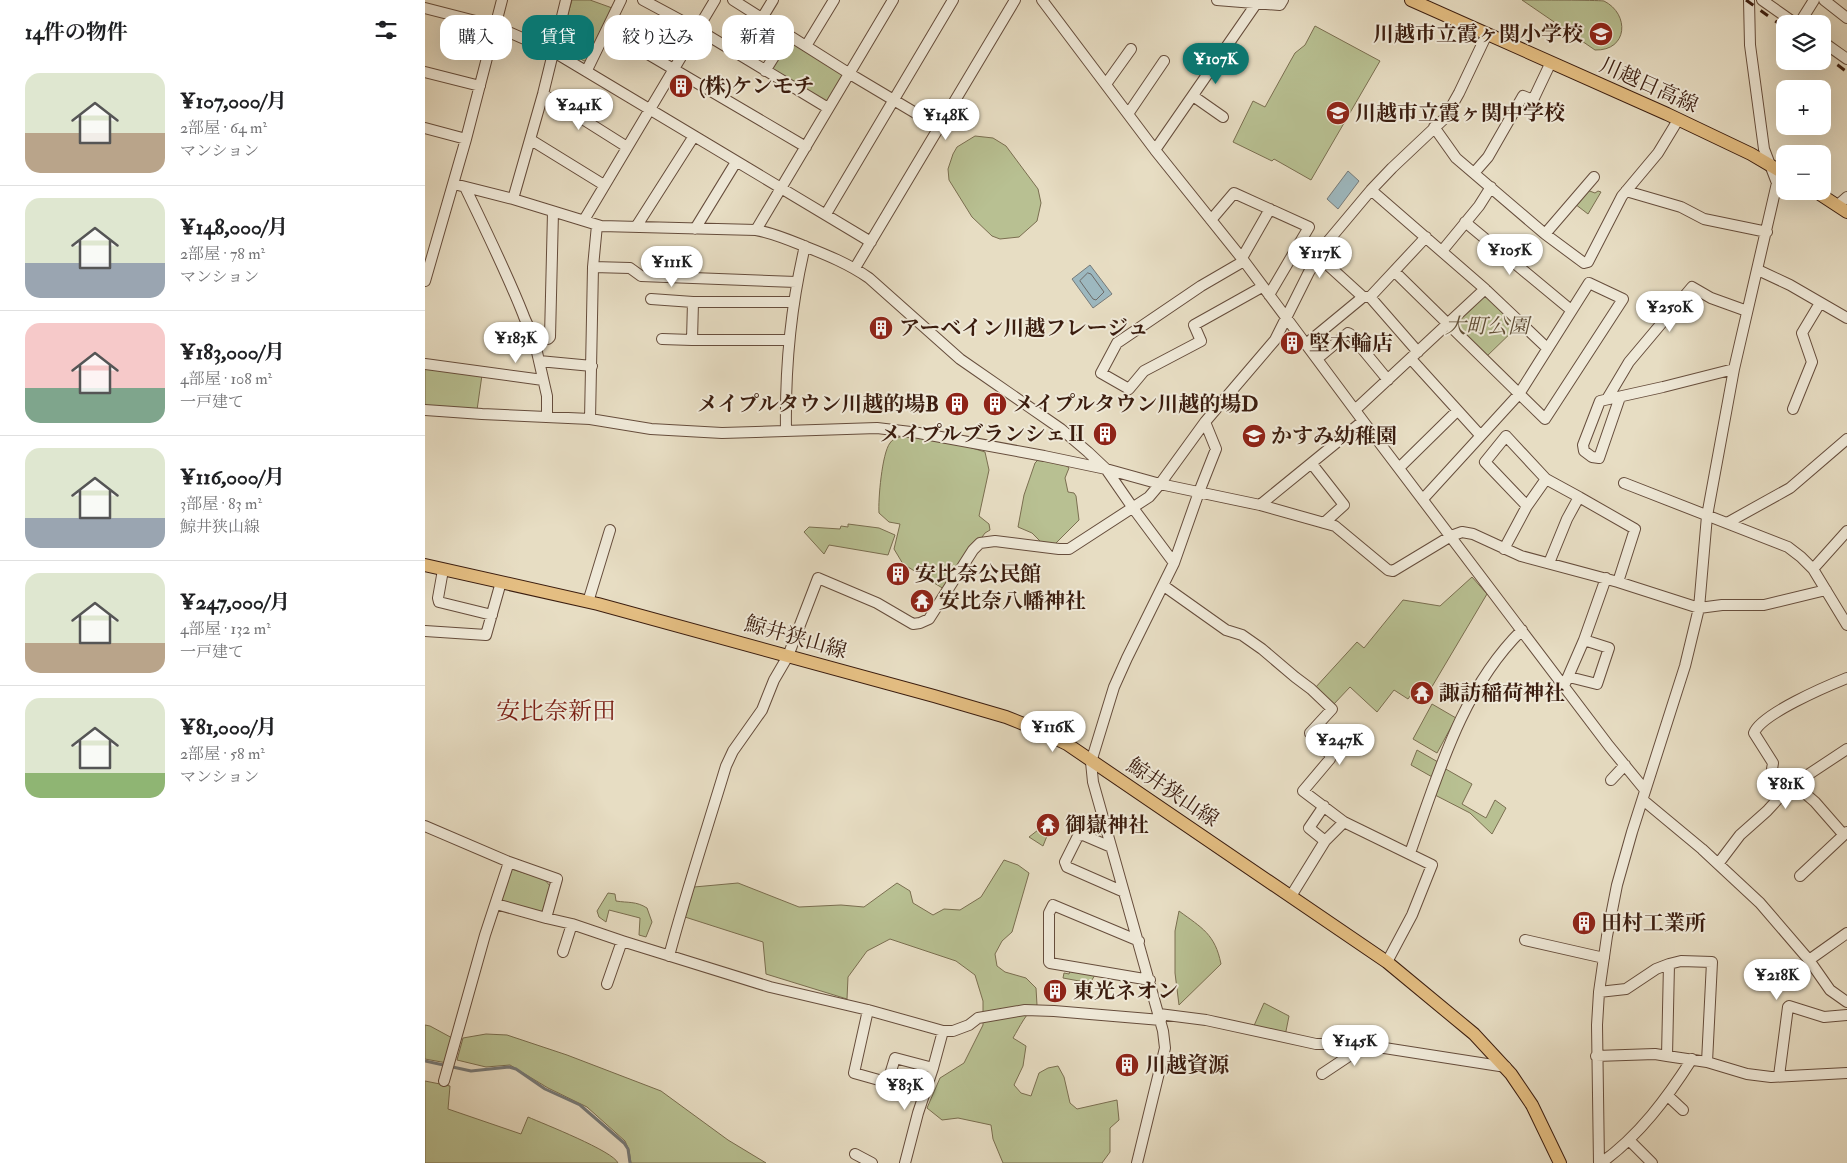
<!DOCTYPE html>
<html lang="ja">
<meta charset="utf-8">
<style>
:root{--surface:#fff;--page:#f6f6f6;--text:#202124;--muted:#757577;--line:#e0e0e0;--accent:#0f766e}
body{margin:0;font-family:"IM FELL Double Pica","Noto Serif JP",serif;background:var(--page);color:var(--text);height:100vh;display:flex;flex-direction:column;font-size:19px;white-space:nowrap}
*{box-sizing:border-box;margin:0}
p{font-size:16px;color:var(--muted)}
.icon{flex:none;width:28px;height:28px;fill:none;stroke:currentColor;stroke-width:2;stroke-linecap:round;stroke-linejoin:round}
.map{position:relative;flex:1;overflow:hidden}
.side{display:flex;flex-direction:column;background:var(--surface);width:425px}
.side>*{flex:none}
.guide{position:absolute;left:15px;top:15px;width:475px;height:45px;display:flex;gap:10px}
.fabs{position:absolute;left:1351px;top:15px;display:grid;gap:10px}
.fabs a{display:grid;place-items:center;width:55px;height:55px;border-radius:10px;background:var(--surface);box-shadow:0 5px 20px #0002;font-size:25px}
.price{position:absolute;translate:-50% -42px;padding:0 11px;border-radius:18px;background:#fff;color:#222;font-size:16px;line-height:32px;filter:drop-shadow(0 1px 2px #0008)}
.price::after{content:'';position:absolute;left:50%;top:30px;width:15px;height:11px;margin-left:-8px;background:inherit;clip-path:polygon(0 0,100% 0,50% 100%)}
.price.current{background:var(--accent);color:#fff}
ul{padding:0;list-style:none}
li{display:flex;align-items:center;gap:15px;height:125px;padding:0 25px}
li+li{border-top:1px solid var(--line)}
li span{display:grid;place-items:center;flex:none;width:140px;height:100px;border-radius:15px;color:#555}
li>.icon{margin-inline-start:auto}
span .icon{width:60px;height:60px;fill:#fffc;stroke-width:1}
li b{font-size:21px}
h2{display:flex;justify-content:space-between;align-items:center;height:60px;padding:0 25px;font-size:21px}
.tag{padding:0 18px;border-radius:15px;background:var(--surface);box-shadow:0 5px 20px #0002;font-size:18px;line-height:45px}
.tag.current{background:var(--accent);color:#fff}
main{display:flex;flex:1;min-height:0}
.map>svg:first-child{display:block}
.green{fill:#b8c092;stroke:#7a6e50}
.water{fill:#9db8bf;stroke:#767a79}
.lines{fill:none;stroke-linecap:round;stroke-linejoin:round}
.shore{stroke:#6c6a67;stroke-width:1}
.stream{stroke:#767a79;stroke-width:3}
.minor-casing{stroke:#664d3c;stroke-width:12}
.major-casing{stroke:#3b1d0f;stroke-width:14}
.minor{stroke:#efe9d8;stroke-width:10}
.major{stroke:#e4be82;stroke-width:12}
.rail{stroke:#3b1d0f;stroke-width:3;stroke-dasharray:9 9;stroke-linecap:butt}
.labels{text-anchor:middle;stroke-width:4;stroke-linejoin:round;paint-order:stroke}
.poi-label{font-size:21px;font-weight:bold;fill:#3b1d0f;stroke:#efe9d8;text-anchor:start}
.street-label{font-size:21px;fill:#3b1d0f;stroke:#efe9d8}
.park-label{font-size:21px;font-style:italic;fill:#604e36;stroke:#efe9d8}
.quarter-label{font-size:24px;fill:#7a1f14;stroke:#efe9d8}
</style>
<main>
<section class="side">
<h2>14件の物件<svg class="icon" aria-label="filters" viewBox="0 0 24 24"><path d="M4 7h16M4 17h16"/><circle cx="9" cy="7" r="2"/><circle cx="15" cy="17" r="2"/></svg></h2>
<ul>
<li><span style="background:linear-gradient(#dfe7d0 60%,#b9a48a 0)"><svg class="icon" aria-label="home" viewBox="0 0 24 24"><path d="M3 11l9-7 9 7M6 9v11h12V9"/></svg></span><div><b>¥107,000/月</b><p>2部屋 · 64 m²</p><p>マンション</p></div></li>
<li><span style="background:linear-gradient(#dfe7d0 65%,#9aa5b1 0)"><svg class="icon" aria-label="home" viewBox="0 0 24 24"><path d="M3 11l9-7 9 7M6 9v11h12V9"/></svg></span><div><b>¥148,000/月</b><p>2部屋 · 78 m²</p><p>マンション</p></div></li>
<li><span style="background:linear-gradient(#f6c9c9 65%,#7fa58c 0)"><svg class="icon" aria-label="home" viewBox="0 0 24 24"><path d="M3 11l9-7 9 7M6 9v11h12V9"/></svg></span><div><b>¥183,000/月</b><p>4部屋 · 108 m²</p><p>一戸建て</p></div></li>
<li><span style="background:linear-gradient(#dfe7d0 70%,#9aa5b1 0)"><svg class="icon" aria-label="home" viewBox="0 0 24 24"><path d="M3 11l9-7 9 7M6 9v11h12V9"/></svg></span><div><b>¥116,000/月</b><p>3部屋 · 83 m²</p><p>鯨井狭山線</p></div></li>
<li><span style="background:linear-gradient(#dfe7d0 70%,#b9a48a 0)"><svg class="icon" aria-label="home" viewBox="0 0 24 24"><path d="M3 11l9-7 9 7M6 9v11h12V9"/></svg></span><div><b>¥247,000/月</b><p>4部屋 · 132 m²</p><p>一戸建て</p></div></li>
<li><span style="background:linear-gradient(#dfe7d0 75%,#8fb573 0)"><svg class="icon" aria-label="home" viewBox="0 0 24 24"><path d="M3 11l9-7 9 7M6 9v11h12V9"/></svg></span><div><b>¥81,000/月</b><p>2部屋 · 58 m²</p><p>マンション</p></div></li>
</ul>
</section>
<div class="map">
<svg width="1422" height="1163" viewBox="0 0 1422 1163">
<rect width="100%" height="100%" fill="#e7ddc3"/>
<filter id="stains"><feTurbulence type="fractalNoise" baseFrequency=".004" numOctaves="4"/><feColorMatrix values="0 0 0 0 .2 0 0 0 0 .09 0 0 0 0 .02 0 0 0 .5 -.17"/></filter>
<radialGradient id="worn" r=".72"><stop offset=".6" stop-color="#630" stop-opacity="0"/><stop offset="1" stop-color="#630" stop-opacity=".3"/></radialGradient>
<path class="green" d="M147,0H165L190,9L163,60L159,61L136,47L134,44Z
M1097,0C1110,0 1171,0 1179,1C1205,14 1203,51 1170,50Z
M890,26L955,61L886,180L849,159L847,161L808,142L828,101L840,107L866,60L870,53L880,45Z
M364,39L420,74L402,104L345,69Z
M550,136L568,138L581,146L613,189L616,203L612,221L594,237L575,239L567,236L547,217L524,180L523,169L528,154L532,147Z
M1162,190L1170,193L1173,191L1176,192L1163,214L1150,204Z
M1059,297H1064L1093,326L1061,357L1033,328L1032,323Z
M0,367L57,375L52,410L0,406Z
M483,436L544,447L560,452L564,470L554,516L564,524L565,530L560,533L519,589L478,564L469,549L475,524L464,522L454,513C453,500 457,453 465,443C469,437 476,437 483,436Z
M614,459L639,464L644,468L640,478L643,492L649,493L651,496L654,520L628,546L619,545L607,533L593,527L599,495L610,463Z
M423,524L454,528L470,535L463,555L404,545L399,554L379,532L384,527L415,529L416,526L423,527Z
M1047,577L1062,594L1005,690L995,682L983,699L969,690L952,712L925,687L908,705L890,688L932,642L939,648L978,600L1015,606Z
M1007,704L1031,718L1012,753L988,739Z
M992,750L1013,762L1009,778L986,765Z
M1019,768L1047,784L1037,804L1061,818L1070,800L1081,808L1067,834L1045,813L1010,795Z
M613,830L622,836L618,846L604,837Z
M579,860L593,865L604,873L587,932L577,941L570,954L572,966L580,972L601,978L611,988L612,1005C601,1013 595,1026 588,1038L601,1046L598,1066L589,1085L596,1093L606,1096L614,1073L623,1068L633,1066L639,1077L645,1103L652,1109L692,1100L694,1120L685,1128V1152L677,1163H578L568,1139L566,1125L533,1118L517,1120L502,1108L515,1078L539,1063L558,1025V1001L550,975L531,961L465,939L442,951L423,977L422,999L341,974L338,942L260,917L269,887L313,883L374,907L416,905L439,907L472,883L485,891L488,903L508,915L519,909L535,910L556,897Z
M86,869L119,879L126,887L117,914L76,901Z
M183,893L190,894L191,901C203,903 211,901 222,908L227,922L221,937L214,935L215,918L184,910L181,922L174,917L172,911Z
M754,911C777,928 790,934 796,964L754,1005L750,973V931Z
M645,971L670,975L665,983L638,978L639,973L644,974Z
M839,1003L864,1016L860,1036L828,1028Z
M0,1025L5,1026L29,1039L22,1063L0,1059Z
M61,1034L82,1035L142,1055L236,1091L303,1140L341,1163H206L204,1150L200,1141L162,1107L123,1088L85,1065L61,1067L32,1060L38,1038Z
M0,1081L25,1086L23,1109L96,1134L103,1117C119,1124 188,1151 193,1163H0Z"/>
<path class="water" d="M923,171L934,181L913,209L902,199Z
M665,265L687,294L668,308L647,279Z"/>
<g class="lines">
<path class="shore" d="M663,273L666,274L679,292L671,300L668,299L655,281Z"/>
<path class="stream" d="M0,1061L46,1071L84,1067L91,1069L120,1089L155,1105L199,1143L203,1149L205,1163"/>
<g class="minor-casing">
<path id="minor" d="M218,0L272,29L403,108
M308,0L425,74L514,127
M617,0L730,150L819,261L938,421L1184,746L1220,790
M792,0L855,5L858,0
M1337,0L1371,24
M1399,0L1422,18
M0,8L70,26L129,52L446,242
M337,18L348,0
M1374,24L1389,0
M182,30L381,147
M1398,42L1422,59
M381,46L409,0
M162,70L196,0
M340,71L363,34
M0,72L55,86
M681,84L706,49
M118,94L202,147
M768,96L798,117
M703,114L739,61
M1009,127L1031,158L1120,234L1159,263L1163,262L1197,196L1233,153L1253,120
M0,128L41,139
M106,140L179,185
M730,150L831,4
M1049,173L1063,157L1098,96L1108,100L1126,62
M29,184L88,199L176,226L331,230C348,233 362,239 379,246C402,255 424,264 444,278L535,359L636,429L663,452L681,469L708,508L749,563L702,658L689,687L666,762L668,782L738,1031L740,1048L712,1163
M40,187C60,229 81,271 98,314C101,323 106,330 109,339H123L125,337L128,212
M946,190L1060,289L1122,348
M1201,191L1256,207L1279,219L1342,232
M88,199L118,94L141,0
M1413,205L1422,197
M401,214L528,0
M159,220L290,0
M786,220L809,193L884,227L844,295
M1040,222L1146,310
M172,225L168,267L165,419L226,429L297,433L452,428L494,433L619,456L681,469L735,484L835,505L910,526L963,570L968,571L1026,536L1037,532L1048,534L1096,556L1193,582L1274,608L1297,605H1339L1401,590
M211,227L269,136
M270,229L311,162
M331,230L468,0
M1120,234L1169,177
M1017,251L1054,206L1066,187
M893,256L938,297
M817,258L845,209
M819,261L776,286L692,343L676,373L704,389L719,371L776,341L769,325L837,287
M168,267L205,268L216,276L371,282
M430,268L590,0
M1333,270L1365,285L1422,318
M970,272L1120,419L1198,299L1164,283L1094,394L998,499
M0,281L41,139L77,0
M945,297L993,352
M226,299L268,302
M109,339L122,396V417
M237,339L267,340
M363,340H267L268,302H368
M881,344L938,297H945L1001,237
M892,359L923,333L925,334L963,380
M986,359L1055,435
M114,361L167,366
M0,364L118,380
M1195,397L1174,458L1167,457L1159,451L1158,445L1175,401L1238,387L1309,369
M1182,399L1204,362L1267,287L1286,298L1322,311
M1368,409L1387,362L1377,333L1395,303
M0,410L57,414L165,419
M930,410L1060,289
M361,431C360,367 365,309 380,246
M887,464L919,505L899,523
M974,468L1032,411
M1121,479L1154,497
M1199,483L1363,547L1376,557L1388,569L1422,625
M835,505L938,421
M1302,523L1365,488L1422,439
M1079,549L1102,506L1060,462L1081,436L1121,479L1102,506
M749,563L774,492L791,449L780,422
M1124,563L1142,519L1154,497L1210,529L1193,582
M1388,569L1422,531
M18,570L13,598L14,602L67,615
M739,586L801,630L817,635L837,649L870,677L886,689L907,709L885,733L904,751L905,759L878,791L919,822L1007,865L987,915L962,962
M163,602L185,530
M0,631L61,635L76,582
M1159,640L1181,578
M1139,686L1159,640L1184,648L1172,684L1144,677
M1186,780L1200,765
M1369,784L1390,802L1418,834
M1363,788L1349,774L1347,769L1348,763L1329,733C1336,714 1402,686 1422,678
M1218,800L1277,849L1335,903L1384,960L1405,990L1422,1002
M0,826L84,862L132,879L121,918L147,924L197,941L345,987L443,1010L518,1031H528L544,1025L553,1018L600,1010L629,1011L736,1020
M900,841L919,822
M686,847L658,835L653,836L640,862L642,867L699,892
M985,853C1013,775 1036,690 1097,630
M1293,864L1315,835L1342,811L1363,788L1422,749
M1375,876L1422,832
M866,896L900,841L884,828L899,806
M71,904L121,918
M1100,940L1179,958
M714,941L628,905L624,913V962L625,963L725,980
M138,952L147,924
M244,956C261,892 282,829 301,766L308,751L337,710L349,680L363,656L393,578L452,603L488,624L495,623L504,619L548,550L555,543L570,541L634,549H644L724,497L735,484L780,422L850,340L884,272L904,240L946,190L967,168L1020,118L1034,93L1062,34
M1384,960L1422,933
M182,984L197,941
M1174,992L1201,989L1231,969L1244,964L1256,961L1287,962L1282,1062
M443,1010L429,1073L461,1082L463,1081L470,1058L508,1068
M734,1014L781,1020L891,1044H918L953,1047L1081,1067
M1171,1056L1230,1054L1242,1056L1282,1062L1322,1074L1346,1077L1422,1073
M1242,1056L1244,964
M897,1074L939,1046
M1354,1076L1363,1007L1364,1006L1399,1017L1422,1015
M19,1081L60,935L84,862
M1243,1096L1258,1110
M1204,1140L1227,1163
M430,1154L447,1163
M480,1163L493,1113L508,1068L518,1031
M1174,1163L1172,1025L1174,992L1182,936L1192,885L1207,832L1260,666L1274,608L1282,516L1309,369L1352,183L1339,149L1325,45L1324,0
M1176,1163C1214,1136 1242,1098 1267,1059"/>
</g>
<g class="major-casing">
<path id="major" d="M986,0L1242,114L1326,154L1360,174
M1390,191L1422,212
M0,565L173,604L509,696L581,717L611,729L642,744L962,962L1049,1034L1086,1074L1107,1105L1135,1163"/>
</g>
<use href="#minor" class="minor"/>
<use href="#major" class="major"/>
<path class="rail" d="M1321,0L1360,28
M1398,54L1422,72"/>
</g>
<defs>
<g id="school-disc" transform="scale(1.25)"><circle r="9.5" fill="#8f2418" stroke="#efe9d8"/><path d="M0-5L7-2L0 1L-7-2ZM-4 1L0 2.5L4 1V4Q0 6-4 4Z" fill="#fff"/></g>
<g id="building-disc" transform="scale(1.25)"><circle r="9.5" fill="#8f2418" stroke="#efe9d8"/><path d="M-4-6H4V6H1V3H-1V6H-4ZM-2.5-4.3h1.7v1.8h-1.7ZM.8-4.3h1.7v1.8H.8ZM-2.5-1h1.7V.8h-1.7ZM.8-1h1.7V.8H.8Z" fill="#fff"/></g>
<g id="temple-disc" transform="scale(1.25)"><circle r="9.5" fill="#8f2418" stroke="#efe9d8"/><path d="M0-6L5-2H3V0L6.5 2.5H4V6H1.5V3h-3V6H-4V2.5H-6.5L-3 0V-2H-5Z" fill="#fff"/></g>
</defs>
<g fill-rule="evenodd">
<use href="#school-disc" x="1176" y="34"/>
<use href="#building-disc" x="256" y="86"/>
<use href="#school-disc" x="913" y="113"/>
<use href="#building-disc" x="456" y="328"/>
<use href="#building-disc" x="867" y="343"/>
<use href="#building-disc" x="532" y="404"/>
<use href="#building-disc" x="570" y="404"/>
<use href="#building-disc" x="680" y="434"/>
<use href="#school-disc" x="829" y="436"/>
<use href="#building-disc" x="473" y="574"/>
<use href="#temple-disc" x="497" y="601"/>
<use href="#temple-disc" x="997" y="693"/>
<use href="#temple-disc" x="623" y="825"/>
<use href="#building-disc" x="1159" y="923"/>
<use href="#building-disc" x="630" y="991"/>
<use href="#building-disc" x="702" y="1065"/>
</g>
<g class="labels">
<g class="poi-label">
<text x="1158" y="41" text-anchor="end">川越市立霞ヶ関小学校</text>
<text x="274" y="93">(株)ケンモチ</text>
<text x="930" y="120">川越市立霞ヶ関中学校</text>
<text x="474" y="335">アーベイン川越フレージュ</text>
<text x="884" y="350">堅木輪店</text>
<text x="514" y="411" text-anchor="end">メイプルタウン川越的場B</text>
<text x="588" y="411">メイプルタウン川越的場D</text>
<text x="662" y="441" text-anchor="end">メイプルブランシェⅡ</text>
<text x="846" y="443">かすみ幼稚園</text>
<text x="490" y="581">安比奈公民館</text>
<text x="514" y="608">安比奈八幡神社</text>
<text x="1014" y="700">諏訪稲荷神社</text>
<text x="640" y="832">御嶽神社</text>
<text x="1176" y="930">田村工業所</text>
<text x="648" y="998">東光ネオン</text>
<text x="720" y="1072">川越資源</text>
</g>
<g class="street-label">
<text transform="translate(1224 85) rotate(24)" y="7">川越日高線</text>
<text transform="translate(371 637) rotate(16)" y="7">鯨井狭山線</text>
<text transform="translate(748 792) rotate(34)" y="7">鯨井狭山線</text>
</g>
<g class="park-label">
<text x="1062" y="333">大町公園</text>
</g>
<g class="quarter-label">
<text x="131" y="719">安比奈新田</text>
</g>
</g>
<rect width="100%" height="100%" filter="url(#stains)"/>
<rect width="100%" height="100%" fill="url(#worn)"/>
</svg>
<div class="fabs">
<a><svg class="icon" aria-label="layers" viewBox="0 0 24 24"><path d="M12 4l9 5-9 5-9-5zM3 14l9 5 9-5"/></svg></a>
<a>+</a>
<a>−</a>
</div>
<b class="price current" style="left:791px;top:85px">¥107K</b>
<b class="price" style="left:154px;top:131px">¥241K</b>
<b class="price" style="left:521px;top:141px">¥148K</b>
<b class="price" style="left:1085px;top:276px">¥105K</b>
<b class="price" style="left:895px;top:279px">¥117K</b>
<b class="price" style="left:247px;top:288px">¥111K</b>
<b class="price" style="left:1245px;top:333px">¥250K</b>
<b class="price" style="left:91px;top:364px">¥183K</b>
<b class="price" style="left:628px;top:753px">¥116K</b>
<b class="price" style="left:915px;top:766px">¥247K</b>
<b class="price" style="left:1361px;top:810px">¥81K</b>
<b class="price" style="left:1352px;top:1001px">¥218K</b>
<b class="price" style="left:930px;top:1067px">¥145K</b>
<b class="price" style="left:480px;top:1111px">¥83K</b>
<div class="guide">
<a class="tag">購入</a>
<a class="tag current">賃貸</a>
<a class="tag">絞り込み</a>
<a class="tag">新着</a>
</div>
</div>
</main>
